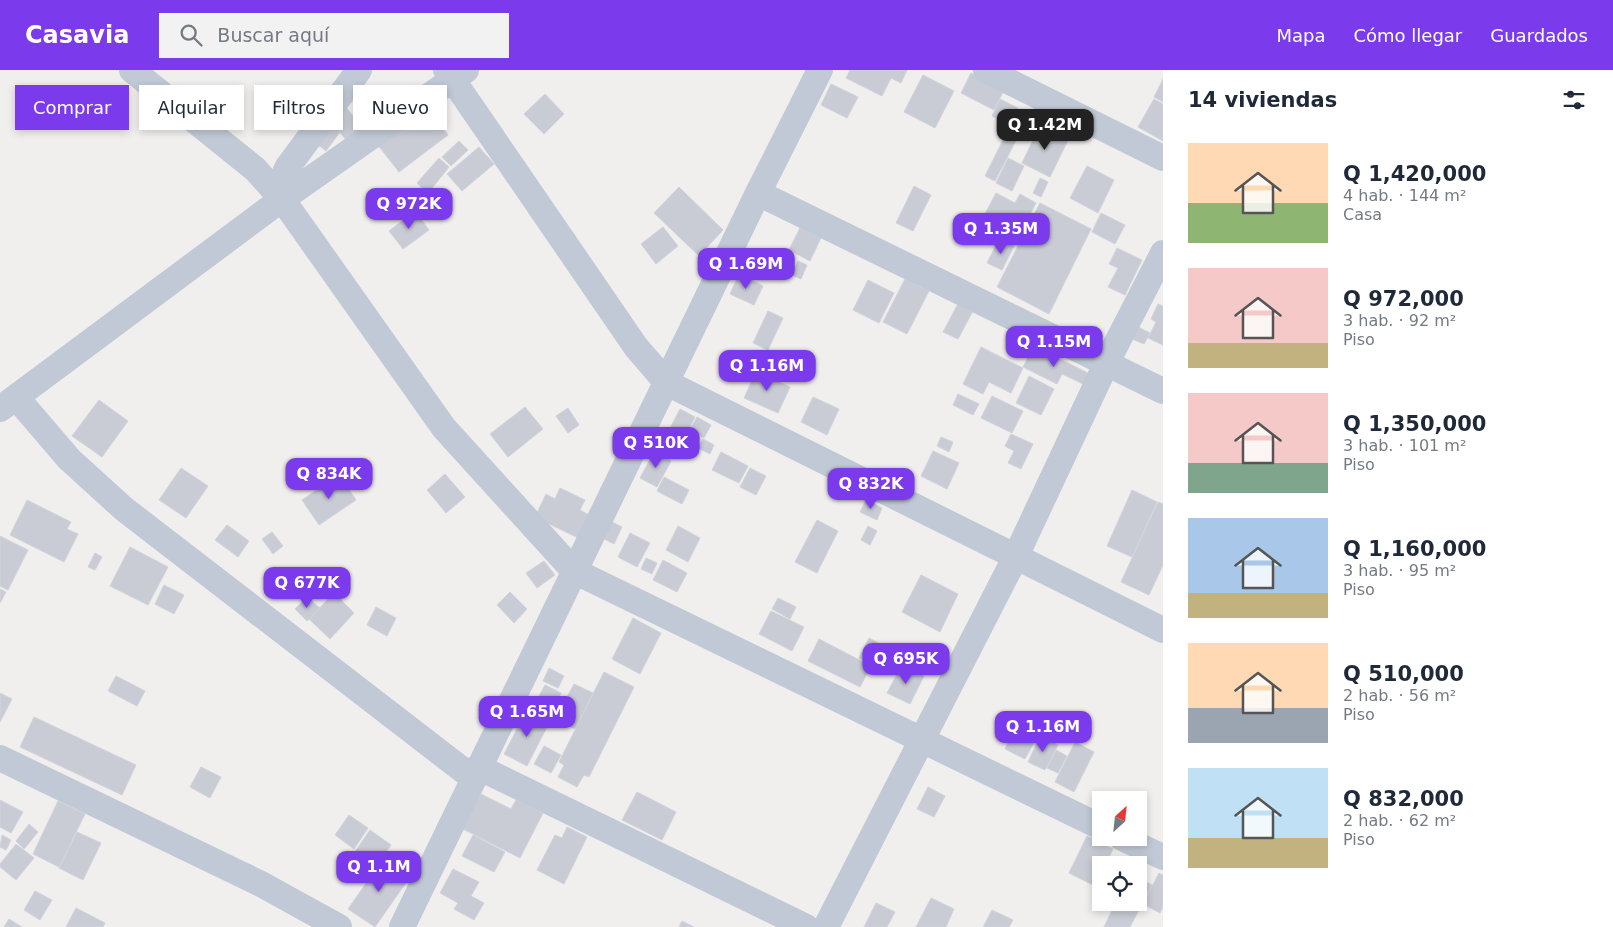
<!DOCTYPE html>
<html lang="es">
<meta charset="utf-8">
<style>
:root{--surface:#fff;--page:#f2f2f3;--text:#1f2937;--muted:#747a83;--accent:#7c3aed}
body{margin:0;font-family:"DejaVu Sans",sans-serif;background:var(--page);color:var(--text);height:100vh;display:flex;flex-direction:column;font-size:19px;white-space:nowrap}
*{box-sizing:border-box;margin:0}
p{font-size:16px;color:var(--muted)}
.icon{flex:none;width:28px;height:28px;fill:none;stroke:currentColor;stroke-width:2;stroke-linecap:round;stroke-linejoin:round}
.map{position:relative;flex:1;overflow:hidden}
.side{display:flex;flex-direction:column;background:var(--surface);width:450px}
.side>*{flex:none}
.hud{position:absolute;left:15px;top:15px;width:475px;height:45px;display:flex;gap:10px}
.needle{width:32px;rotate:27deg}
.buttons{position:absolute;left:1092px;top:721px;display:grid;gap:10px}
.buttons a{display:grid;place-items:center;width:55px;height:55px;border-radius:0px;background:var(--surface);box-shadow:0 2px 8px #0003;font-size:25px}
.price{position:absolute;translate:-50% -42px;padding:0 11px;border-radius:10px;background:var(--accent);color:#fff;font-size:16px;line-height:32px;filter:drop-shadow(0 1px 2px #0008)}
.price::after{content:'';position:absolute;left:50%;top:30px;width:15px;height:11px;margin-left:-8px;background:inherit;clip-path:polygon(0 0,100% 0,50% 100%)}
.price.current{background:#222;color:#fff}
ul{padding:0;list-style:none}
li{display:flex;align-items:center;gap:15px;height:125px;padding:0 25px}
li span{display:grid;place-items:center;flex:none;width:140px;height:100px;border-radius:0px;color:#555}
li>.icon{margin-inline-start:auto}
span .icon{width:60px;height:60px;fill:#fffc;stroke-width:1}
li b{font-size:21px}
h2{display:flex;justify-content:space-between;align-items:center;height:60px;padding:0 25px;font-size:21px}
.chip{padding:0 18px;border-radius:0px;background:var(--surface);box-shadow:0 2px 8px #0003;font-size:18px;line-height:45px}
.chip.current{background:var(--accent);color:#fff}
header{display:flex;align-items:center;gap:30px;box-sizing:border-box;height:70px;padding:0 25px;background:var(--accent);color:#fff}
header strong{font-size:24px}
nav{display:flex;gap:28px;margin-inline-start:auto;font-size:18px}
.search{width:350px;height:45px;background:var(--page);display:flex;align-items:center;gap:12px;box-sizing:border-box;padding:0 18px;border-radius:0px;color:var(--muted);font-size:19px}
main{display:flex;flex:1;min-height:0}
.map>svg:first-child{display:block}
.building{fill:#c9ccd5;stroke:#d1d3db}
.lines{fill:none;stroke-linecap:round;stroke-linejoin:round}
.minor{stroke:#c0c9d5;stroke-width:26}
</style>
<header>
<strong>Casavia</strong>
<div class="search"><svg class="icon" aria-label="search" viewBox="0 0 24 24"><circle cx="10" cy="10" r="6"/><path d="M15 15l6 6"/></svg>Buscar aquí</div>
<nav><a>Mapa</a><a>Cómo llegar</a><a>Guardados</a></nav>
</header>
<main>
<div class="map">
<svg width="1163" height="857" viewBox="0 0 1163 857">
<rect width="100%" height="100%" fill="#f1eeee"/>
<path class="building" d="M850,0H907L901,13L891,8L882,26L846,8Z
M971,3L1004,20L994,40L961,23Z
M923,5L954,21L935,58L904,42Z
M1163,9V32L1154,27Z
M831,14L858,27L847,48L821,35Z
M545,24L564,44L544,64L524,44Z
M1000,29L1018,38L1009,54L992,46Z
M1154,29L1163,34V71L1138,57Z
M427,36L448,65L399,102L377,74Z
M346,37L362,58L346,70L340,62L326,81L313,71Z
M1014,48L1025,53L995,111L985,106Z
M1040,56L1068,70L1050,107L1022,93Z
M459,71L468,80L451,96L442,87Z
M479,77L494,94L462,121L447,104Z
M439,88L449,97L428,123L417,113Z
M1008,88L1024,96L1012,121L996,113Z
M1087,96L1114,110L1098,143L1070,128Z
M1040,108L1048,112L1041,127L1033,123Z
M914,116L931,125L913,161L896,153Z
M679,117L723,160L699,186L654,143Z
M996,123L1015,133L1020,124L1036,133L1014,174L994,163L991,169L976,161Z
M1040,133L1091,159L1049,244L997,217Z
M415,141L429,160L403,179L389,161Z
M1101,143L1125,155L1115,174L1092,162Z
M663,157L678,176L656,194L641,174Z
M800,158L821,168L810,191L789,180Z
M999,169L1014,176L1002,200L987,193Z
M1117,178L1142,190L1125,225L1108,217L1118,198L1109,194Z
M798,191L807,195L801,209L792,205Z
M739,204L763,216L754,235L730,224Z
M905,209L929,221L907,264L883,252Z
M868,210L894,223L879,253L853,240Z
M960,230L975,237L958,269L943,262Z
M1158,234L1163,236V275L1148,268L1156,252L1151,249Z
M768,241L783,248L768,280L753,273Z
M1138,257L1150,263L1144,274L1132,269Z
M1034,276L1092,305L1087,316L1062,304L1057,314L1023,297Z
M981,277L1023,298L1011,323L989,312L983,324L963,314Z
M756,302L790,317L778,343L744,328Z
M1029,306L1054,319L1041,345L1016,333Z
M958,324L979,334L973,345L953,335Z
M992,326L1023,341L1012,363L981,348Z
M813,327L839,339L827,365L801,352Z
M99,330L128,351L102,387L72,366Z
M525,337L543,359L508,387L490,364Z
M568,338L579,355L568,363L556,346Z
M680,339L695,347L681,376L665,368Z
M697,347L711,355L704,368L690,360Z
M1011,364L1033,374L1021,399L1008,393L1014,381L1005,376Z
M941,367L953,372L949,382L937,376Z
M703,369L714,375L710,384L698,378Z
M933,381L959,393L947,419L921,406Z
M654,382L671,391L657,417L640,408Z
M721,382L748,396L739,413L712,400Z
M181,398L208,416L186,448L159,430Z
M750,398L766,406L756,425L740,417Z
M445,404L465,427L446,443L427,420Z
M339,405L356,430L319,455L302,430Z
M664,407L689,420L682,434L657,421Z
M560,418L585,430L580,440L589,445L578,468L535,447L546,424L555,429Z
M1132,420L1157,432L1132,487L1107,476Z
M27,430L71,452L67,459L78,464L64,492L10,465Z
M866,430L882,438L877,450L860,442Z
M1158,432L1163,434V495L1149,525L1121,512Z
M606,449L622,457L614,474L598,466Z
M817,450L838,461L817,503L795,492Z
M227,455L249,471L238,487L215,470Z
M678,456L700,468L688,492L666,480Z
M868,456L877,461L870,475L861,470Z
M272,462L283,476L273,484L262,469Z
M630,463L650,473L637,497L618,487Z
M0,466L28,480L8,520L0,516Z
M130,477L168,497L148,535L110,516Z
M95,483L102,487L95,500L88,497Z
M646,488L657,493L652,504L641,499Z
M663,490L687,503L677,522L653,510Z
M544,491L555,505L537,518L526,503Z
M298,500L313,507L305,523L290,516Z
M921,505L958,524L940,562L902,542Z
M164,515L184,525L174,544L155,534Z
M0,519L6,522L0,533Z
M510,522L527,539L514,553L497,535Z
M334,523L354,543L330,569L309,549Z
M307,527L320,538L307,551L295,539Z
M778,528L796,537L790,549L772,539Z
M376,537L396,548L387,566L367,555Z
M771,541L804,557L792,581L759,564Z
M633,548L661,563L640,604L612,589Z
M869,568L882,575L872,595L859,588Z
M819,569L871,596L860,617L808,591Z
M902,595L924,606L910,634L887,623Z
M549,598L564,606L558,618L543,611Z
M604,602L634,617L589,707L584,705L577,717L558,707L564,695L559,692Z
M116,606L145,621L137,636L108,621Z
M574,614L593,623L575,659L555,649Z
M545,615L561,623L547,650L531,641Z
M0,623L12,629L0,652Z
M527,640L550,651L527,696L504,684Z
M34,647L136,695L122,725L20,677Z
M1015,659L1036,669L1025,689L1005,679Z
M1040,666L1058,675L1045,700L1028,692Z
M1075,672L1094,682L1074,722L1055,712Z
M544,676L561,685L551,703L534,694Z
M1056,680L1067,686L1058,703L1047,698Z
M201,697L221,707L210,728L190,717Z
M928,717L945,726L934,747L917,739Z
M637,722L676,742L662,770L622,750Z
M481,724L511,739L516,730L543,743L520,788L463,759Z
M0,730L23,742L11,763L0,757Z
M58,731L85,744L59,797L33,784Z
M349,745L368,758L354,779L335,765Z
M29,754L38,762L24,779L16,771Z
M567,757L587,767L564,814L537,800L555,765L562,768Z
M370,760L391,775L373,801L352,786Z
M77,762L101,773L83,810L59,798Z
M2,765L11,770L6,780L0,777Z
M473,765L505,782L494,802L462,786Z
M1087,766L1113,779L1105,795H1101V819L1069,803Z
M16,774L34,788L16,810L0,797V794Z
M383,789L410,807L375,857L348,839Z
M453,799L479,812L471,826L484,833L474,850L454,839L458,833L440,823Z
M1159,803L1163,805V837L1160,843L1143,834Z
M1139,808L1152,815L1130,857H1104L1116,832H1139Z
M35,821L52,830L40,850L24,840Z
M931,828L954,839L946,857H916Z
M876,833L895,842L887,857H864Z
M76,838L105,853L103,857H66Z
M992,840L1013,850L1009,857H983Z
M9,849L22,857H4Z
M682,851L694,857H679Z"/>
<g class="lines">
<path class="minor" d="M132,0L255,99L282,129L444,358L574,501L1101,757
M446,0L636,277L667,313L1163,560
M986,0L1163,88
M758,123L1163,321
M282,129L281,112L287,98L359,0
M16,327L69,389L124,439L473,708
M0,339L282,129L466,0
M0,688L259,813L339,857
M478,697L806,857
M1122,768L1163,787
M402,857L758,123L820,0
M826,857L1016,486L1107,292L1163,183"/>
</g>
</svg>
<div class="buttons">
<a><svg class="needle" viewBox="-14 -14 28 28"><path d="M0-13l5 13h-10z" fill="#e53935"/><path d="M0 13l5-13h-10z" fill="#747a83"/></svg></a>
<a><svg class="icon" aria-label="locate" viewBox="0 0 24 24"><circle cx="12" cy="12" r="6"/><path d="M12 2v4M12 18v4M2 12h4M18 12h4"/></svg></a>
</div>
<b class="price current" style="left:1045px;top:81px">Q 1.42M</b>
<b class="price" style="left:409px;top:160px">Q 972K</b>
<b class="price" style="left:1001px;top:185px">Q 1.35M</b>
<b class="price" style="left:746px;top:220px">Q 1.69M</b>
<b class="price" style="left:1054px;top:298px">Q 1.15M</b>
<b class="price" style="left:767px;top:322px">Q 1.16M</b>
<b class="price" style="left:656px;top:399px">Q 510K</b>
<b class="price" style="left:329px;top:430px">Q 834K</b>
<b class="price" style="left:871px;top:440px">Q 832K</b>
<b class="price" style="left:307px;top:539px">Q 677K</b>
<b class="price" style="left:906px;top:615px">Q 695K</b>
<b class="price" style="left:527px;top:668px">Q 1.65M</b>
<b class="price" style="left:1043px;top:683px">Q 1.16M</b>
<b class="price" style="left:379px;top:823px">Q 1.1M</b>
<div class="hud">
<a class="chip current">Comprar</a>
<a class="chip">Alquilar</a>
<a class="chip">Filtros</a>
<a class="chip">Nuevo</a>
</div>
</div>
<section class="side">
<h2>14 viviendas<svg class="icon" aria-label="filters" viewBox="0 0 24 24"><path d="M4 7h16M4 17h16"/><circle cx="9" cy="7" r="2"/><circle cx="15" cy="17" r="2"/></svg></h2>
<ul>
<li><span style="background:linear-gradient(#ffd9b3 60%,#8fb573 0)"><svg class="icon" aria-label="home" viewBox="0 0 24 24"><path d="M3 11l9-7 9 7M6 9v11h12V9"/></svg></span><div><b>Q 1,420,000</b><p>4 hab. · 144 m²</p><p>Casa</p></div></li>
<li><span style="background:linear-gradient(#f6c9c9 75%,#c2b280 0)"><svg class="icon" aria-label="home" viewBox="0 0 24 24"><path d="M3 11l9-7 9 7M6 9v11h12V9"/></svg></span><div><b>Q 972,000</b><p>3 hab. · 92 m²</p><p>Piso</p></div></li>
<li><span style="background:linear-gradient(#f6c9c9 70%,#7fa58c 0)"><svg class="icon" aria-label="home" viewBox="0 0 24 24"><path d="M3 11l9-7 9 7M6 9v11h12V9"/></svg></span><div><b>Q 1,350,000</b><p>3 hab. · 101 m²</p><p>Piso</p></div></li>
<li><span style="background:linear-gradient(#a9c7e8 75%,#c2b280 0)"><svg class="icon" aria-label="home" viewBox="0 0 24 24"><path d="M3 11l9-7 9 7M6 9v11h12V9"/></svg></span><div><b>Q 1,160,000</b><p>3 hab. · 95 m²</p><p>Piso</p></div></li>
<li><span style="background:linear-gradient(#ffd9b3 65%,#9aa5b1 0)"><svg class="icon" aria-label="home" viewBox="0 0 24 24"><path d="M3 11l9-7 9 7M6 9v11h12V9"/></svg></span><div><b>Q 510,000</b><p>2 hab. · 56 m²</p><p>Piso</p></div></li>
<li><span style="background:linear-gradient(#bfe0f5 70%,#c2b280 0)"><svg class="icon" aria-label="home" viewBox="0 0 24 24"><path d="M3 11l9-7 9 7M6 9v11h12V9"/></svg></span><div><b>Q 832,000</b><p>2 hab. · 62 m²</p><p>Piso</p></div></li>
</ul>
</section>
</main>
